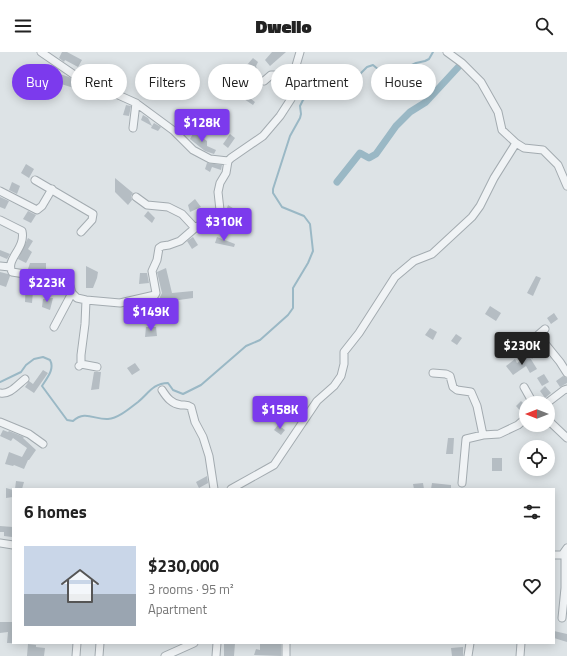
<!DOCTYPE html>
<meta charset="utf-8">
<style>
:root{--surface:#fff;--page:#f2f2f2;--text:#222;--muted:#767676;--accent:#7c3aed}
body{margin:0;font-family:"Titillium Web",sans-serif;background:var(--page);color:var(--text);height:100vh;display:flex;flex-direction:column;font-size:15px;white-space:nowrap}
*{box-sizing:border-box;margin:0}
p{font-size:13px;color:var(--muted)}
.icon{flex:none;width:22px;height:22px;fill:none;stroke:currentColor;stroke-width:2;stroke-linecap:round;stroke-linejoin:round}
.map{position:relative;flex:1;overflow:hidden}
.side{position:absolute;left:12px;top:436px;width:543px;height:156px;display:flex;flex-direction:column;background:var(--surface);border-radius:0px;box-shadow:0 2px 10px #0003}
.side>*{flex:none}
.top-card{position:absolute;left:12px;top:12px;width:543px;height:36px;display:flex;gap:8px}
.needle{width:26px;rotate:270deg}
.buttons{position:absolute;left:519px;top:344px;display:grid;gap:8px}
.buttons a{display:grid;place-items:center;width:36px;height:36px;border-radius:50%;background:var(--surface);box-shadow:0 2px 10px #0003;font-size:20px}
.price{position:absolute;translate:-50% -34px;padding:0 9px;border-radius:4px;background:var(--accent);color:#fff;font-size:13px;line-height:26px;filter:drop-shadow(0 1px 2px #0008)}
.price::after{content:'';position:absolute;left:50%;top:24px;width:12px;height:9px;margin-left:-6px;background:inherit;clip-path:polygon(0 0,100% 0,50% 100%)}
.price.selected{background:#222;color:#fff}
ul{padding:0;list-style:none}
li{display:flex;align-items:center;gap:12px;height:100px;padding:0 12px}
li span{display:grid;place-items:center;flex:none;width:112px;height:80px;border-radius:0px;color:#555}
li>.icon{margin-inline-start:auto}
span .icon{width:48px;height:48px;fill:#fffc;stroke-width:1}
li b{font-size:17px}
h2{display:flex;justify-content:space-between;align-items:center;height:48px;padding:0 12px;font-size:17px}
.tag{padding:0 14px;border-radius:18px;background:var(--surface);box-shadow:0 2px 10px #0003;font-size:14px;line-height:36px}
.tag.selected{background:var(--accent);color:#fff}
header{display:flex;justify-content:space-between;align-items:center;height:52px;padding:0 12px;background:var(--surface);font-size:18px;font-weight:800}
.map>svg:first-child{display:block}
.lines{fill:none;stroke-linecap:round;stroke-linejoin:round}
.stream{stroke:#9ab8c5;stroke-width:2}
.canal{stroke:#9ab8c5;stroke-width:7}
.building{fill:#b5bdc3}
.minor-casing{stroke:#a3abb0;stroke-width:9}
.minor{stroke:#f0f3f5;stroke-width:7}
</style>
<header><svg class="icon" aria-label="menu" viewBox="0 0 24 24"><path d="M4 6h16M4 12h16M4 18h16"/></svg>Dwello<svg class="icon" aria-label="search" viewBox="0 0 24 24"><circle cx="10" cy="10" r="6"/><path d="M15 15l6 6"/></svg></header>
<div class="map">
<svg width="567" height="604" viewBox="0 0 567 604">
<rect width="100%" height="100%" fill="#dde3e6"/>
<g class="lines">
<path class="stream" d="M0,330L21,320L26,313L34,307L43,305L50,308C55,317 47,326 42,334L67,368L73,369C85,358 95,368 108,367C119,366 130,356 138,350C148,342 153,331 168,331L173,338L183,342L201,333L246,294L260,288L288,263L293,256V236L308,211L313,199L310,172L304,164L282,155L273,141V137L290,84L300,66L301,62L300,54L303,48L314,39L331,33L355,27L367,15L373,13L386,24L391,23L416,11L425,9L429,7L433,0"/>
<path class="canal" d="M337,130L360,101L369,106L376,102L396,74L410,60L426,50L462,11"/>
</g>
<path class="building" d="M62,0H67L82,8L78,15L65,8L64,10L59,6Z
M272,0H286L270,14L265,8Z
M253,6L258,10L256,14L257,17L255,20L246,14Z
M51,19L69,25L77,30L74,36L48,28Z
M243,35L248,38L246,43L255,50L253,53L238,43Z
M126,53L131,54L129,64L123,63Z
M143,63L148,66L152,74L154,71L161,75L158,79L151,76L152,74L141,68Z
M194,80L207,89V94L216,98L214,102L205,99L190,87Z
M230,82L235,86L228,96L223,92Z
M207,111L222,113L221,118L212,115L210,120L205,117Z
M26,112L34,117L29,126L21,121Z
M115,126L133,141L131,144L132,148L128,153L115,140Z
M12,130L20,134L17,142L9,138Z
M0,145L9,149L5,157L0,155Z
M195,147L201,155L190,160L188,153Z
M228,153L236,158L233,163L226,159Z
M28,159L36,163L31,171L23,167Z
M148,159L155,166L152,171L144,164Z
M193,185L198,193L192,197L187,189Z
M217,185L235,192L234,195L215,191Z
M28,186L33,189L28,197L32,200L26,211L18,207Z
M0,198L10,202L7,207L0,204Z
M30,211H46V218L28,217Z
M86,214L98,220L97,226L93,236H86Z
M166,216L172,241L193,239V246L172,249V251L168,254L169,263H162L160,245L162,241L157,220Z
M0,220L8,222L10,224L6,235L0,233Z
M140,221H147L149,231L139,232Z
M536,224L541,226L533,244L527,241Z
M26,227L34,228L32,251L25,250Z
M53,246L50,258L42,255L43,247Z
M490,254L501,261L496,269L485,262Z
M554,261L558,267L551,272L547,266Z
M146,275H156L157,284L145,285Z
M430,276L437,280L433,288L425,283Z
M456,282L462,286L457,293L451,289Z
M537,294L541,299L532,307L528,303Z
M529,304L537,317L530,321L526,314L513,323L506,314L515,307L517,311Z
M135,311L140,318L132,323L127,316Z
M43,318L48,321L34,341L25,335L29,329L33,332Z
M94,320H101L99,337L91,338Z
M544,322L549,330L542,334L537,326Z
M563,324L567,326V331L560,335L556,329Z
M545,334L551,341L545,346L540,339Z
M521,349L526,354V361L523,362L516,354Z
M290,350L301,356L293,370L282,364Z
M278,373L285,378L281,383L274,378Z
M3,378L8,380L9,379L24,385L23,386L36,398L29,408H28L24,417L14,413L13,414L5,412L9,400L22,405L27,396L13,386L11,389L0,384Z
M448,386H454L453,402H446Z
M492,406H502V419H492Z
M207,424L208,431L199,436L196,430Z
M16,429L24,430L22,437H15Z
M423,431L424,437H414L413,432Z
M432,431L451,433V437H431Z
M6,436L13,438V445L6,446Z
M0,474L13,475L12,485L4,484V480H0Z
M0,570H13V591H7L8,580L0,581Z
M554,579L567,582V590L554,586Z
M224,591H235L234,604H224Z
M260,591H281V604L254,603L256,597L260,598Z
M28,592L36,593V595L45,596L44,604H27Z
M463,595V604H452L451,596Z"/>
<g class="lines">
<g class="minor-casing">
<path id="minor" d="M41,0L76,24L136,51L174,79L193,98L210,107L228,109
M447,0L462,11L481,30L498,60L502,78L516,91L524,96L543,98L558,113L567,134
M264,29L271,23H274L291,47
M133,76L136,51
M35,128L93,162L92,168L81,180
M0,139L37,158L42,154L52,137
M136,145L147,153L168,155L182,162L195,176
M0,168L22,179C26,197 5,207 12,220L31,223L61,225L70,234L72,241L77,246L86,248L120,251L155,243L156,241L152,219L157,208L159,196L162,194L169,193L180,189L195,176L217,162L220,158L218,140L220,131L226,121L228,109L231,106L263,84L280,64L291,47L295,17L300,0
M0,214L10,215
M54,275L72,241
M545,277L538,283L560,310L567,321
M81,312L97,315
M79,314L81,312V303L85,272L86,248
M433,321L446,322L450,324L453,335L457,338L471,340L477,354L483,383
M524,335L533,351
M162,338C167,346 172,352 181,353C185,353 187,352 191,355L195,370L203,385L209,404L214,437
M0,341C10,343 17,333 25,327
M547,351L564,338L567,337
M548,368L567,386
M0,370L29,382L43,392
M462,431L466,387L483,383L499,382L518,373L526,366
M231,437L274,413L317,349L334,334L341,324L344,312V300L359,281L395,225L414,209L432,202L472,165L480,154L494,126L516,91
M0,491L13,493
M554,503H562L567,496
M562,566L565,536V505
M76,604L77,591
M99,604L100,591
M165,604L194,591
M216,604L217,591
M286,604V591
M468,604L470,591
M520,604L521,591"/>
</g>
<use href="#minor" class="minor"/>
</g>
</svg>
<div class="buttons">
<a><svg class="needle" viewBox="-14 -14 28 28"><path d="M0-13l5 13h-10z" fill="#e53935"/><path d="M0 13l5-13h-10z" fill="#767676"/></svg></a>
<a><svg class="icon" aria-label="locate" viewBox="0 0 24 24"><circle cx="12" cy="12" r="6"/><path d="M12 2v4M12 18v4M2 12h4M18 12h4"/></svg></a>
</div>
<b class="price" style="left:202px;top:91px">$128K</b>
<b class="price" style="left:224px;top:190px">$310K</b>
<b class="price" style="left:47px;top:251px">$223K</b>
<b class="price" style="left:151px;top:280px">$149K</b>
<b class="price selected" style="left:522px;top:314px">$230K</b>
<b class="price" style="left:280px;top:378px">$158K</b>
<div class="top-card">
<a class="tag selected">Buy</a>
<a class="tag">Rent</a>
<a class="tag">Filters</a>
<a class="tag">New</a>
<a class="tag">Apartment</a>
<a class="tag">House</a>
</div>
<section class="side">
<h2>6 homes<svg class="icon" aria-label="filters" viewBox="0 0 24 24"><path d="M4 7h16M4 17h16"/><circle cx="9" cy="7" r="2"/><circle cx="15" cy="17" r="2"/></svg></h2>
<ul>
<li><span style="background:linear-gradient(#c9d6e8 60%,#9aa5b1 0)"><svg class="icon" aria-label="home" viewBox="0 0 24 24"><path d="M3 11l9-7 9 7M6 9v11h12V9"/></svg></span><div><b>$230,000</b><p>3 rooms · 95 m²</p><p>Apartment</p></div><svg class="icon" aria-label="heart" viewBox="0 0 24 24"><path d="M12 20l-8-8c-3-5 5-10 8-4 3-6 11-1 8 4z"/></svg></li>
</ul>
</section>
</div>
